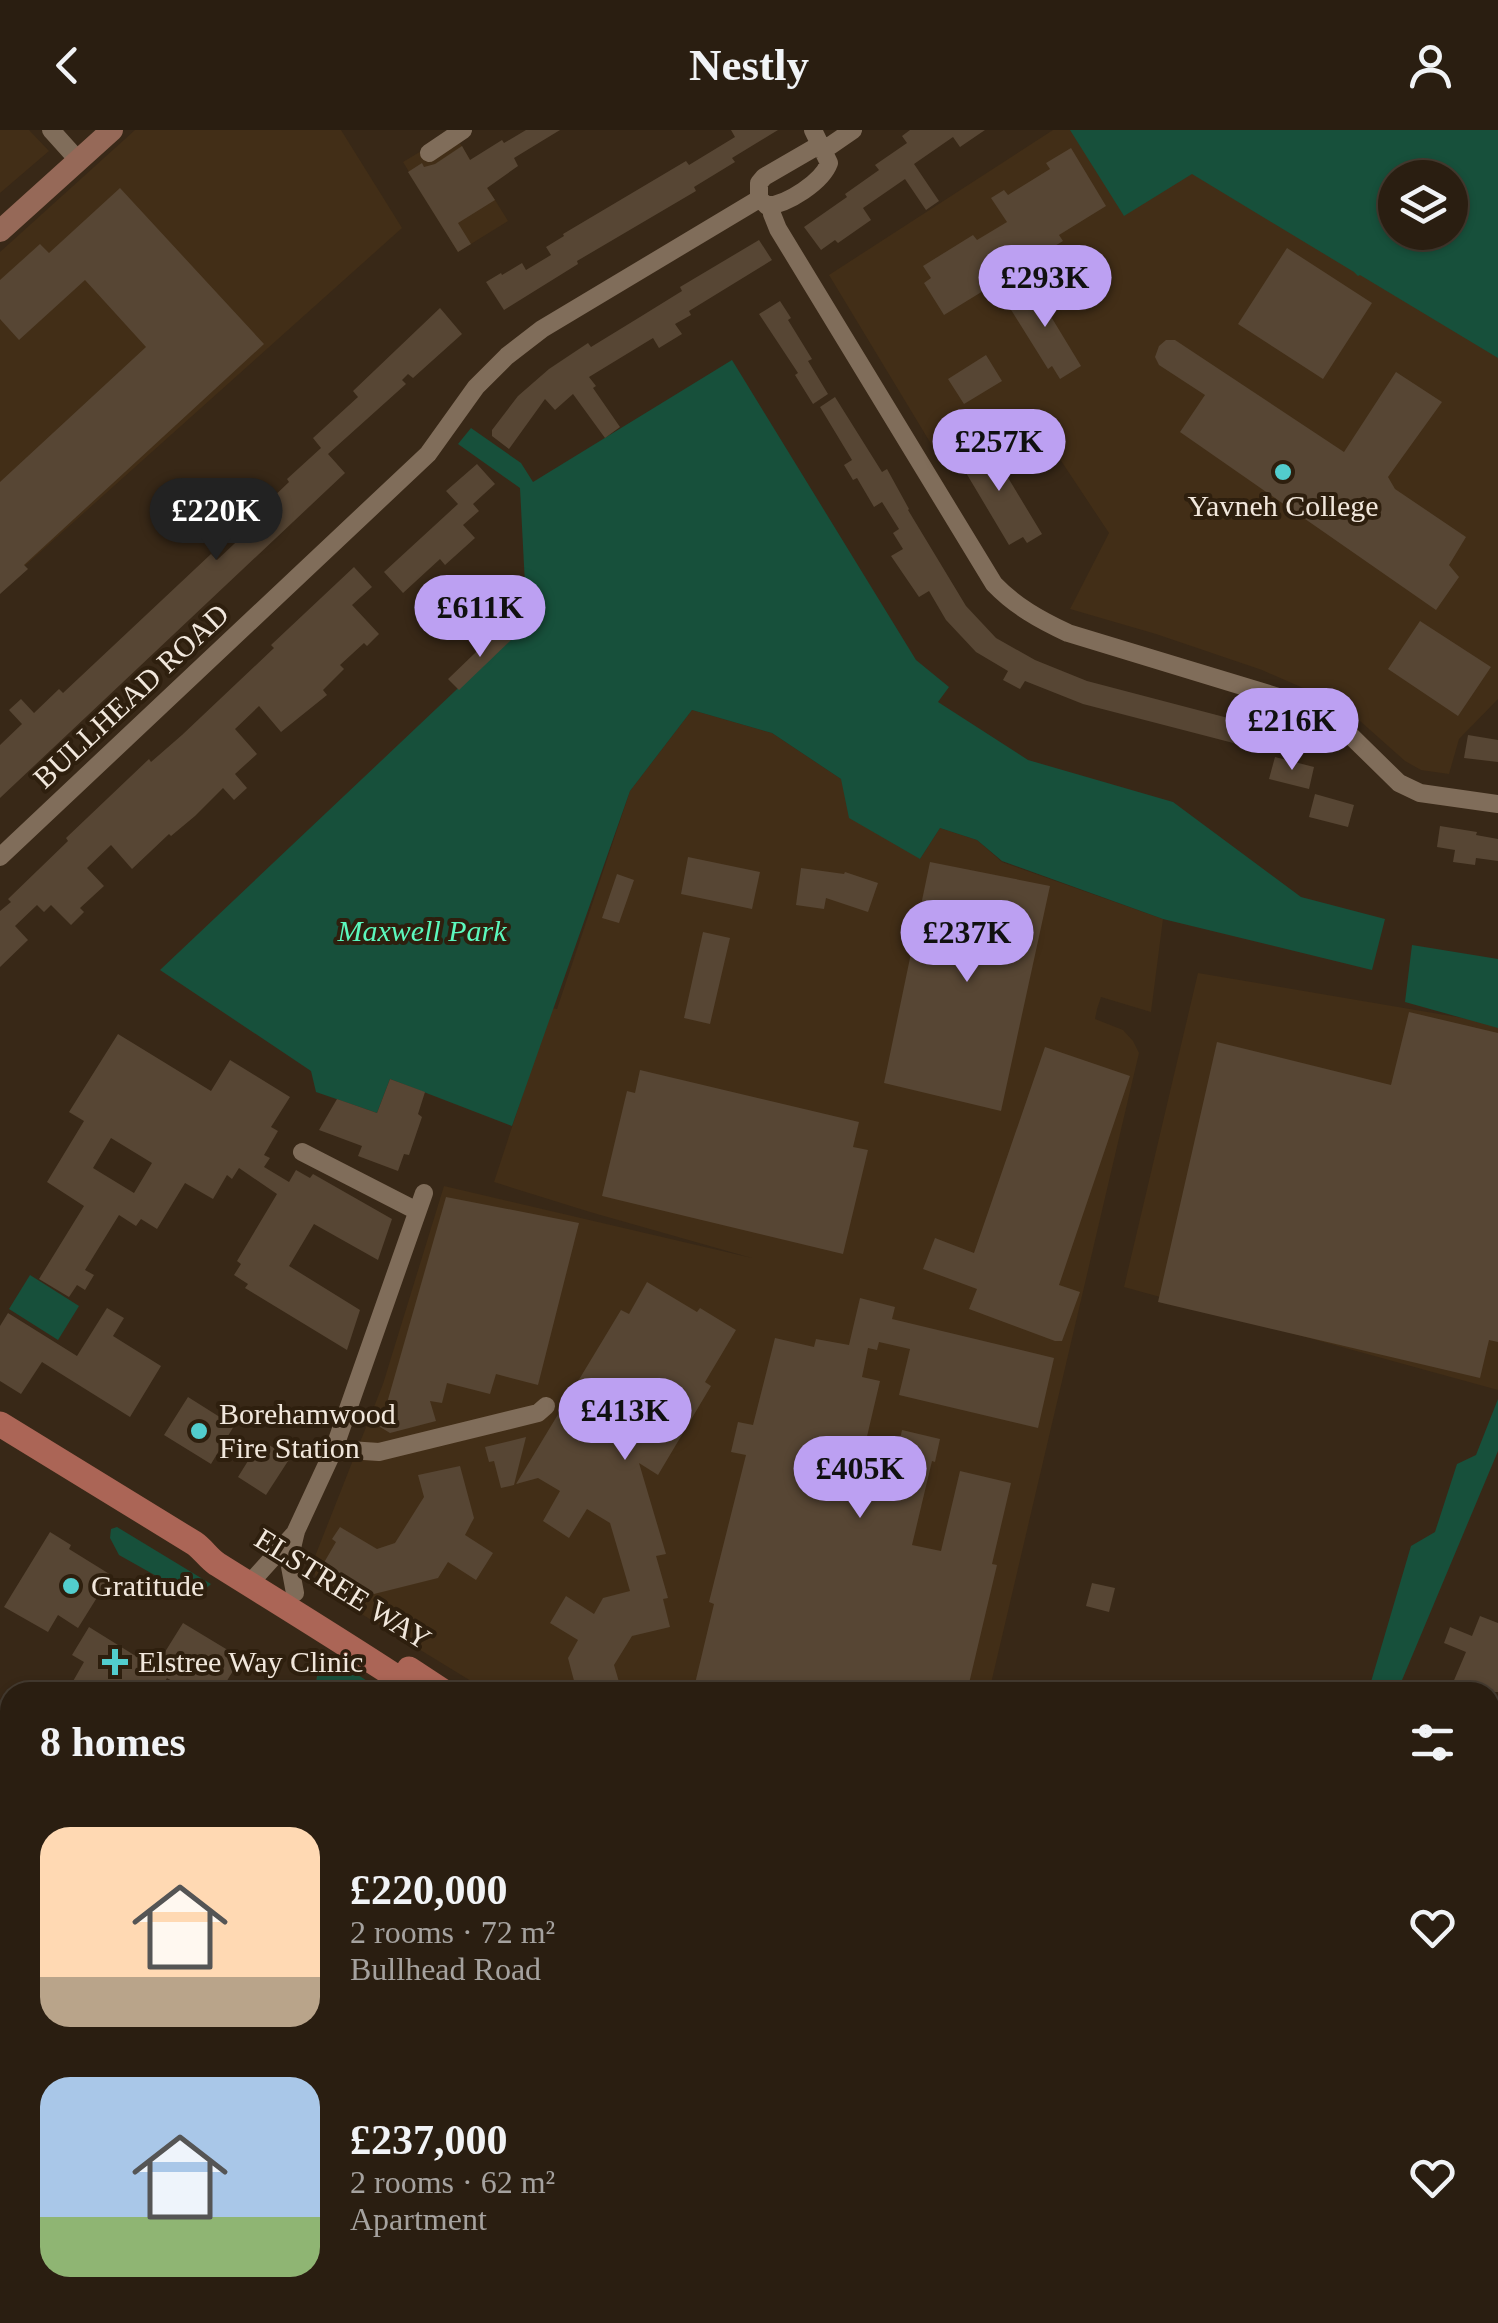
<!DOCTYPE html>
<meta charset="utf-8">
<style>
:root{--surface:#2a1e11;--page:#362b1f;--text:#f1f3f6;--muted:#a5a29f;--line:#463c31;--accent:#bca0f2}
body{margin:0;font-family:"Times New Roman",serif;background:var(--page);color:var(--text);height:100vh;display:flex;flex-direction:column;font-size:38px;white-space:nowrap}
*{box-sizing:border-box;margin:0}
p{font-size:32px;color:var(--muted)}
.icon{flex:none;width:55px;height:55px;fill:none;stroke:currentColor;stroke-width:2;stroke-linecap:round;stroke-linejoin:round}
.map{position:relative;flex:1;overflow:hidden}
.drawer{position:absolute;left:0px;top:1552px;width:1500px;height:642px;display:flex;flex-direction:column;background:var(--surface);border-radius:30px 30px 0 0;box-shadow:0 2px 8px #0004,0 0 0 2px var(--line)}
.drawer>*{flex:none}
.controls{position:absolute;left:1378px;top:30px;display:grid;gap:20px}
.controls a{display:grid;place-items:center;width:90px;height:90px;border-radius:50%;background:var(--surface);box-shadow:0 2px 8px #0004,0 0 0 2px var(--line);font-size:50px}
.price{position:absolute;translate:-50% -85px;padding:0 22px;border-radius:35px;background:var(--accent);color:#111;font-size:32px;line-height:65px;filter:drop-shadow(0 2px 5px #0008)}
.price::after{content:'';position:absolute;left:50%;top:60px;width:30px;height:22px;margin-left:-15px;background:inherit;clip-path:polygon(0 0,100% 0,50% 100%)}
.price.current{background:#222;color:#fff}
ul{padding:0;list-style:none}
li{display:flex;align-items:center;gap:30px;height:250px;padding:0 40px}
li span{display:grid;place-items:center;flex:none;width:280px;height:200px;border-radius:30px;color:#555}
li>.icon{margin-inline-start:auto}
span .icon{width:120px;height:120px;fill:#fffc;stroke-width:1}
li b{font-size:42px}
h2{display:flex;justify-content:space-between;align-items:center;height:120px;padding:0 40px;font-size:42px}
header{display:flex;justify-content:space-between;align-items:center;height:130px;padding:0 40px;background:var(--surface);font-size:45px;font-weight:800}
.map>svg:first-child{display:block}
.built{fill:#422e17;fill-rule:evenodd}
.green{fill:#17503b;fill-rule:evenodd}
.building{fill:#574634;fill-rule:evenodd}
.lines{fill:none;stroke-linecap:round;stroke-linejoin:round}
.street{stroke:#806d5a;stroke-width:18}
.secondary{stroke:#966958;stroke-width:22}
.primary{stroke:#ab6556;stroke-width:25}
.poi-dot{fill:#52cdcd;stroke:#2e1f0e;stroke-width:4}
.labels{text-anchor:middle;stroke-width:8;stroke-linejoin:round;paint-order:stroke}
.poi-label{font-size:30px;fill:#f1e7dc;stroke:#2e1f0e;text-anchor:start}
.street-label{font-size:30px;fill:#f1e7dc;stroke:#2e1f0e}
.park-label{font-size:30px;font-style:italic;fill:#5bf8bd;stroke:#2e1f0e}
</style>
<header><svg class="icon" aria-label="back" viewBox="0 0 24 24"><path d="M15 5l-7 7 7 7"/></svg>Nestly<svg class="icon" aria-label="person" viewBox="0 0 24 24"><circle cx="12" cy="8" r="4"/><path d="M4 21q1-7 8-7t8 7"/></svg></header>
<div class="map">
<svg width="1498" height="2193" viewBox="0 0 1498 2193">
<rect width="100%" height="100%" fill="#382817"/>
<path class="built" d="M0,0H29L49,21L0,63Z
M135,0H341L402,98L0,458V122Z
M1053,0H1498V569L1459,609L1449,644L1421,640L1405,631L1342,575L1262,540L1156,504L1070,479L1109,403L1028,281L942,332L829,145ZM1395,48H1450V102H1395Z
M453,2L508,91L458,122L403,32Z
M692,580L772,603L841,649L920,729L940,698L977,710L1002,732L1163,789L1151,882L1101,867L1097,879L1095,889L1123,900L1133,911L1139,923L989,1562H489L319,1458L312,1434L383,1254L444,1056L752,1128L590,1082L494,1052L551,878L557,879L630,661Z
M1198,843L1498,894V1260L1124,1157Z
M1490,1827L1498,1830V2103L1490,2100Z
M10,1888V2084L0,2091V1892Z
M73,2185H527L524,2193H90Z
M587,2185H785L783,2193H586Z"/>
<path class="green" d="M1070,0H1498V228L1360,145L1358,146L1354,142L1192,44L1124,86ZM1395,48H1450V102H1395Z
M732,230L916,530L949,557L938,572L1028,630L1173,672L1301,767L1385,789L1372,840L1163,789L1002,731L977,710L940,698L920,729L849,688L841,649L772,603L692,580L630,661L512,996L390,949L377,983L316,962L311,941L160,840L527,493L520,358L458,314L471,298L521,333L533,352Z
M1412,815L1498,829V898L1405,872Z
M30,1145L79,1176L58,1210L9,1179Z
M1498,1269V1321L1397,1562H1368L1411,1416L1435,1402L1457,1334L1476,1325Z
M117,1397L211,1454C203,1462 194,1463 183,1461L119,1425L110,1408L111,1399Z
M329,1526L384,1562H316C315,1550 318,1534 329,1526Z
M10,2084V2185H73L90,2193H0V2091Z"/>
<path class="building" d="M526,0H560L514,28L518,36L487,58L495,70L458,93L471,114L458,122L408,42L422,33L424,37L435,34L462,16L470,30L502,10L504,13Z
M731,0H778L732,28L735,32L694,57L696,61L577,131L578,134L504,180L486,152L501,143L502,145L522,133L526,140L551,125L546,117L564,106L563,104L686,31L689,35L735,7Z
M910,0H985L960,17L953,7L914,34L939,71L926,80L905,49L863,78L871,90L838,113L835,110L821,120L804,97L847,67L845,64L879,40L875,35L907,13L902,6Z
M1071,18L1106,76L1059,105L1063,111L1030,131L1027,125L997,143L1001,150L944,185L924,153L931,148L923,136L973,105L977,110L1007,92L991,68L1004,60L1008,65L1050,39L1046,33Z
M120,58L264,214L24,435L28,439L0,464V352L146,217L85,150L19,210L0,189V150L40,114L49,123Z
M759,110L772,130L689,181L691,185L675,194L682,204L659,218L653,208L589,247L596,256L593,258L620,297L605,308L573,264L555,280L545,269L509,319L492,306V300L518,266L549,239L588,213L591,217L640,187L682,161L680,157Z
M1287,118L1372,173L1323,249L1238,194Z
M1047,152L1059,172L1047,180L1081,236L1060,249L1052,236L1048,239L1008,175Z
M780,171L791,188L788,190L812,229L808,231L828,264L813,274L795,245L798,243L759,184Z
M440,178L462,204L413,248L408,244L402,250L406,254L328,324L345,343L0,668V615L22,594L9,580L21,569L34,583L59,559L63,563L211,424L217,430L234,414L249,400L244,395L261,378L260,372H268L289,352L287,349L321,318L313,308L358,267L353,261Z
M1166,210H1175L1344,322L1396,242L1442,272L1388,347L1395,359L1466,407L1449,435L1459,447L1436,480L1180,302L1205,265L1159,235L1155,227L1159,216Z
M986,225L1002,251L964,274L948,249Z
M835,267L882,342L887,339L909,379L908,380L966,476L996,508L1035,530L1087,551L1274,600L1268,622L1083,574L1025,551L1020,559L1003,550L1008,541L976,522L946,490L929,461L919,467L891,426L903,419L893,403L899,399L882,372L874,377L857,348L853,350L844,335L852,330L820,277Z
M984,308L1042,404L1027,413L1023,407L1009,415L959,331L972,323L969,317Z
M477,334L495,354L473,374L479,381L463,395L475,408L445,435L440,429L403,463L384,442L458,374L446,361Z
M354,437L372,457L352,475L379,504L367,516L364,513L340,535L344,539L323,560L327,565L281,602L259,576L235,599L257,624L235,644L247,658L234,670L223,658L195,686L171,706L169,704L132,739L111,715L87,738L104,756L80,778L84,782L71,795L51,775L44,782L37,775L15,796L28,810L0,837V781L11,772L8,769L68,711L66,708L149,629L151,632L182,605L274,518L271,515Z
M1420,491L1491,537L1458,586L1388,539Z
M500,499L511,510L459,560L448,549Z
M1468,605L1498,610V632L1464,628Z
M1275,627L1314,637L1309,659L1269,649Z
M1315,664L1354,675L1348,697L1309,687Z
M1440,696L1477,702L1476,705L1498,709V731L1476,728L1475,735L1453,732L1455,720L1437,717Z
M688,727L760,742L752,779L681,764Z
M930,732L1050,756L1001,981L884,953Z
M801,738L844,744L845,742L878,753L868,782L826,768L824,779L796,775Z
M617,744L634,750L619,793L602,788Z
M703,802L730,808L710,894L684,888Z
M1409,882L1498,903V1212L1489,1210L1480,1248L1158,1172L1217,912L1391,955Z
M118,904L211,961L230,930L290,967L271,997L278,1001L264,1025L270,1028L264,1037L289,1052L296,1040L310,1048L313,1044L392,1089L378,1130L314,1094L289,1136L360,1180L347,1220L245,1158L248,1154L234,1145L241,1134L237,1131L277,1064L239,1038L232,1049L227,1045L213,1069L185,1053L157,1099L141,1089L136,1096L119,1085L85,1140L94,1145L85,1160L77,1155L69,1167L39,1149L84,1076L47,1052L84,991L69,982ZM111,1008L152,1033L134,1063L93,1038Z
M1045,917L1130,946L1059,1155L1080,1162L1062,1211H1055L969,1179L977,1159L923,1139L935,1108L974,1123Z
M640,940L859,992L853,1017L868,1020L843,1124L602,1066L627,961L635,963Z
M390,949L425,962L418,984L422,987L409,1025L404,1024L398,1041L358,1026L362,1016L319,1000L337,969L377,983Z
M446,1067L579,1093L538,1255L496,1244L490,1264L447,1253L442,1273L430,1271L436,1291L390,1303L367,1289L372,1276L385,1280Z
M647,1152L697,1182L700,1178L736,1200L705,1252L711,1256L658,1345L639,1333L666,1424L656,1426L668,1468L663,1469L670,1497L632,1506L614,1535L622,1562H577L568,1528L578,1510L550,1493L566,1466L594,1484L603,1468L630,1461L610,1393L587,1379L569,1408L543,1391L560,1361L538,1348L516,1354L621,1180L629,1184Z
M860,1168L895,1177L892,1189L1054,1228L1038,1298L899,1265L910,1219L879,1212L877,1220L868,1218L862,1247L880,1251L865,1315L897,1323L902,1300L940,1309L935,1332L932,1331L912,1415L941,1421L960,1341L1011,1353L992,1434L997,1435L967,1562H693L714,1474L709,1472L746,1325L731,1322L738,1292L753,1295L775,1208L814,1217L816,1209L849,1215Z
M107,1178L124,1188L113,1206L161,1236L130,1287L42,1232L21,1264L0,1251V1196L8,1183L77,1226Z
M188,1267L234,1296L211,1334L164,1305Z
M526,1307L514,1355L501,1358L494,1331L489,1332L485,1317Z
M261,1310L290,1328L266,1365L238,1347Z
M460,1336L474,1388L465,1405L493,1423L476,1450L448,1432L438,1448L370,1465L322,1436L336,1412L332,1409L340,1397L377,1419L395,1413L424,1367L418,1345Z
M50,1402L71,1415L69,1419L111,1445L78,1498L58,1485L48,1502L4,1477Z
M1092,1453L1115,1458L1109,1482L1086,1476Z
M1480,1486L1498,1493V1562H1449L1466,1522L1444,1513L1450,1497L1472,1506Z
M183,1493L241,1528L220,1562H190L167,1548L159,1562H87L72,1553L84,1532L72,1525L89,1497L155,1538Z"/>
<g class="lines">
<path class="street" d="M51,0L78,30
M429,23L463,0
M759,69V53L764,47L814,18L824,20L853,0
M763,72L767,76C788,74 822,52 829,33L813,0
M771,75L772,84L778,99L994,454C1015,476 1040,490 1068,503L1295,572L1319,584L1351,606L1399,653L1420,663L1498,674
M0,727L428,324L476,257L507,226L542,199L759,69
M302,1022L417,1081
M334,1319L379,1322L538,1283L546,1276
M250,1453L296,1402
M295,1463L289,1431L296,1401L334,1319L424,1063
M1490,1683L1498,1664
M1378,2185L1403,2193
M909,2193L912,2185"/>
<path class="secondary" d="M0,101L112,0
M0,1854L10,1850
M1490,1946L1498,1948
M1490,1969L1498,1972
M564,2193L566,2185"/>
<path class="primary" d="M0,1294L194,1413C203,1419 208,1428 217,1434C284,1476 353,1518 419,1562
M409,1539L444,1562"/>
</g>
<g class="poi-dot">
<circle cx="1283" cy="342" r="10"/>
<circle cx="199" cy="1301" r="10"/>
<circle cx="71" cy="1456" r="10"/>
<path d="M110 1517h10v10h10v10h-10v10h-10v-10h-10v-10h10z"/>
</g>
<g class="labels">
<g class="poi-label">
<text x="1283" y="386" text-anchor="middle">Yavneh College</text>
<text x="219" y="1294">Borehamwood<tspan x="219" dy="34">Fire Station</tspan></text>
<text x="91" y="1466">Gratitude</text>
<text x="138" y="1542">Elstree Way Clinic</text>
</g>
<g class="street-label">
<text transform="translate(131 566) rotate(-43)" y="10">BULLHEAD ROAD</text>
<text transform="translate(343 1459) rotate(32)" y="10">ELSTREE WAY</text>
</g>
<g class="park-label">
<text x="422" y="811">Maxwell Park</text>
</g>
</g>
</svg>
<div class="controls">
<a><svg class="icon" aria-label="layers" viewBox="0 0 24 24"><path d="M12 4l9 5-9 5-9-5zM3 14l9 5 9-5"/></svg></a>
</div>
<b class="price" style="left:1045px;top:200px">£293K</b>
<b class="price" style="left:999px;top:364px">£257K</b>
<b class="price current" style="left:216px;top:433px">£220K</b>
<b class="price" style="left:480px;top:530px">£611K</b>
<b class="price" style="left:1292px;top:643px">£216K</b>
<b class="price" style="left:967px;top:855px">£237K</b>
<b class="price" style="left:625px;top:1333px">£413K</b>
<b class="price" style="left:860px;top:1391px">£405K</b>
<section class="drawer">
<h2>8 homes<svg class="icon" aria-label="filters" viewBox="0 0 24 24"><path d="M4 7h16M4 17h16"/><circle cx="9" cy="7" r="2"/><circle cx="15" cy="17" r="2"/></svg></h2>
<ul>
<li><span style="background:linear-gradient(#ffd9b3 75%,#b9a48a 0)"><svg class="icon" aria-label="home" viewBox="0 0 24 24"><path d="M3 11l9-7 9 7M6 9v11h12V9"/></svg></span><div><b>£220,000</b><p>2 rooms · 72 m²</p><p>Bullhead Road</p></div><svg class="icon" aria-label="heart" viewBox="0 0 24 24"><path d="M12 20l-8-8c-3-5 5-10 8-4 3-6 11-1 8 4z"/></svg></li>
<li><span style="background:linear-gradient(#a9c7e8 70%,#8fb573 0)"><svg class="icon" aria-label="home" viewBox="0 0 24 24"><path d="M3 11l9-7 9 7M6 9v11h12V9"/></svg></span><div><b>£237,000</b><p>2 rooms · 62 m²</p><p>Apartment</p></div><svg class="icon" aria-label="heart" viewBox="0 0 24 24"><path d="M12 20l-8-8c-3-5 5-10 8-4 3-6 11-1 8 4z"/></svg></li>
</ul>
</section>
</div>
